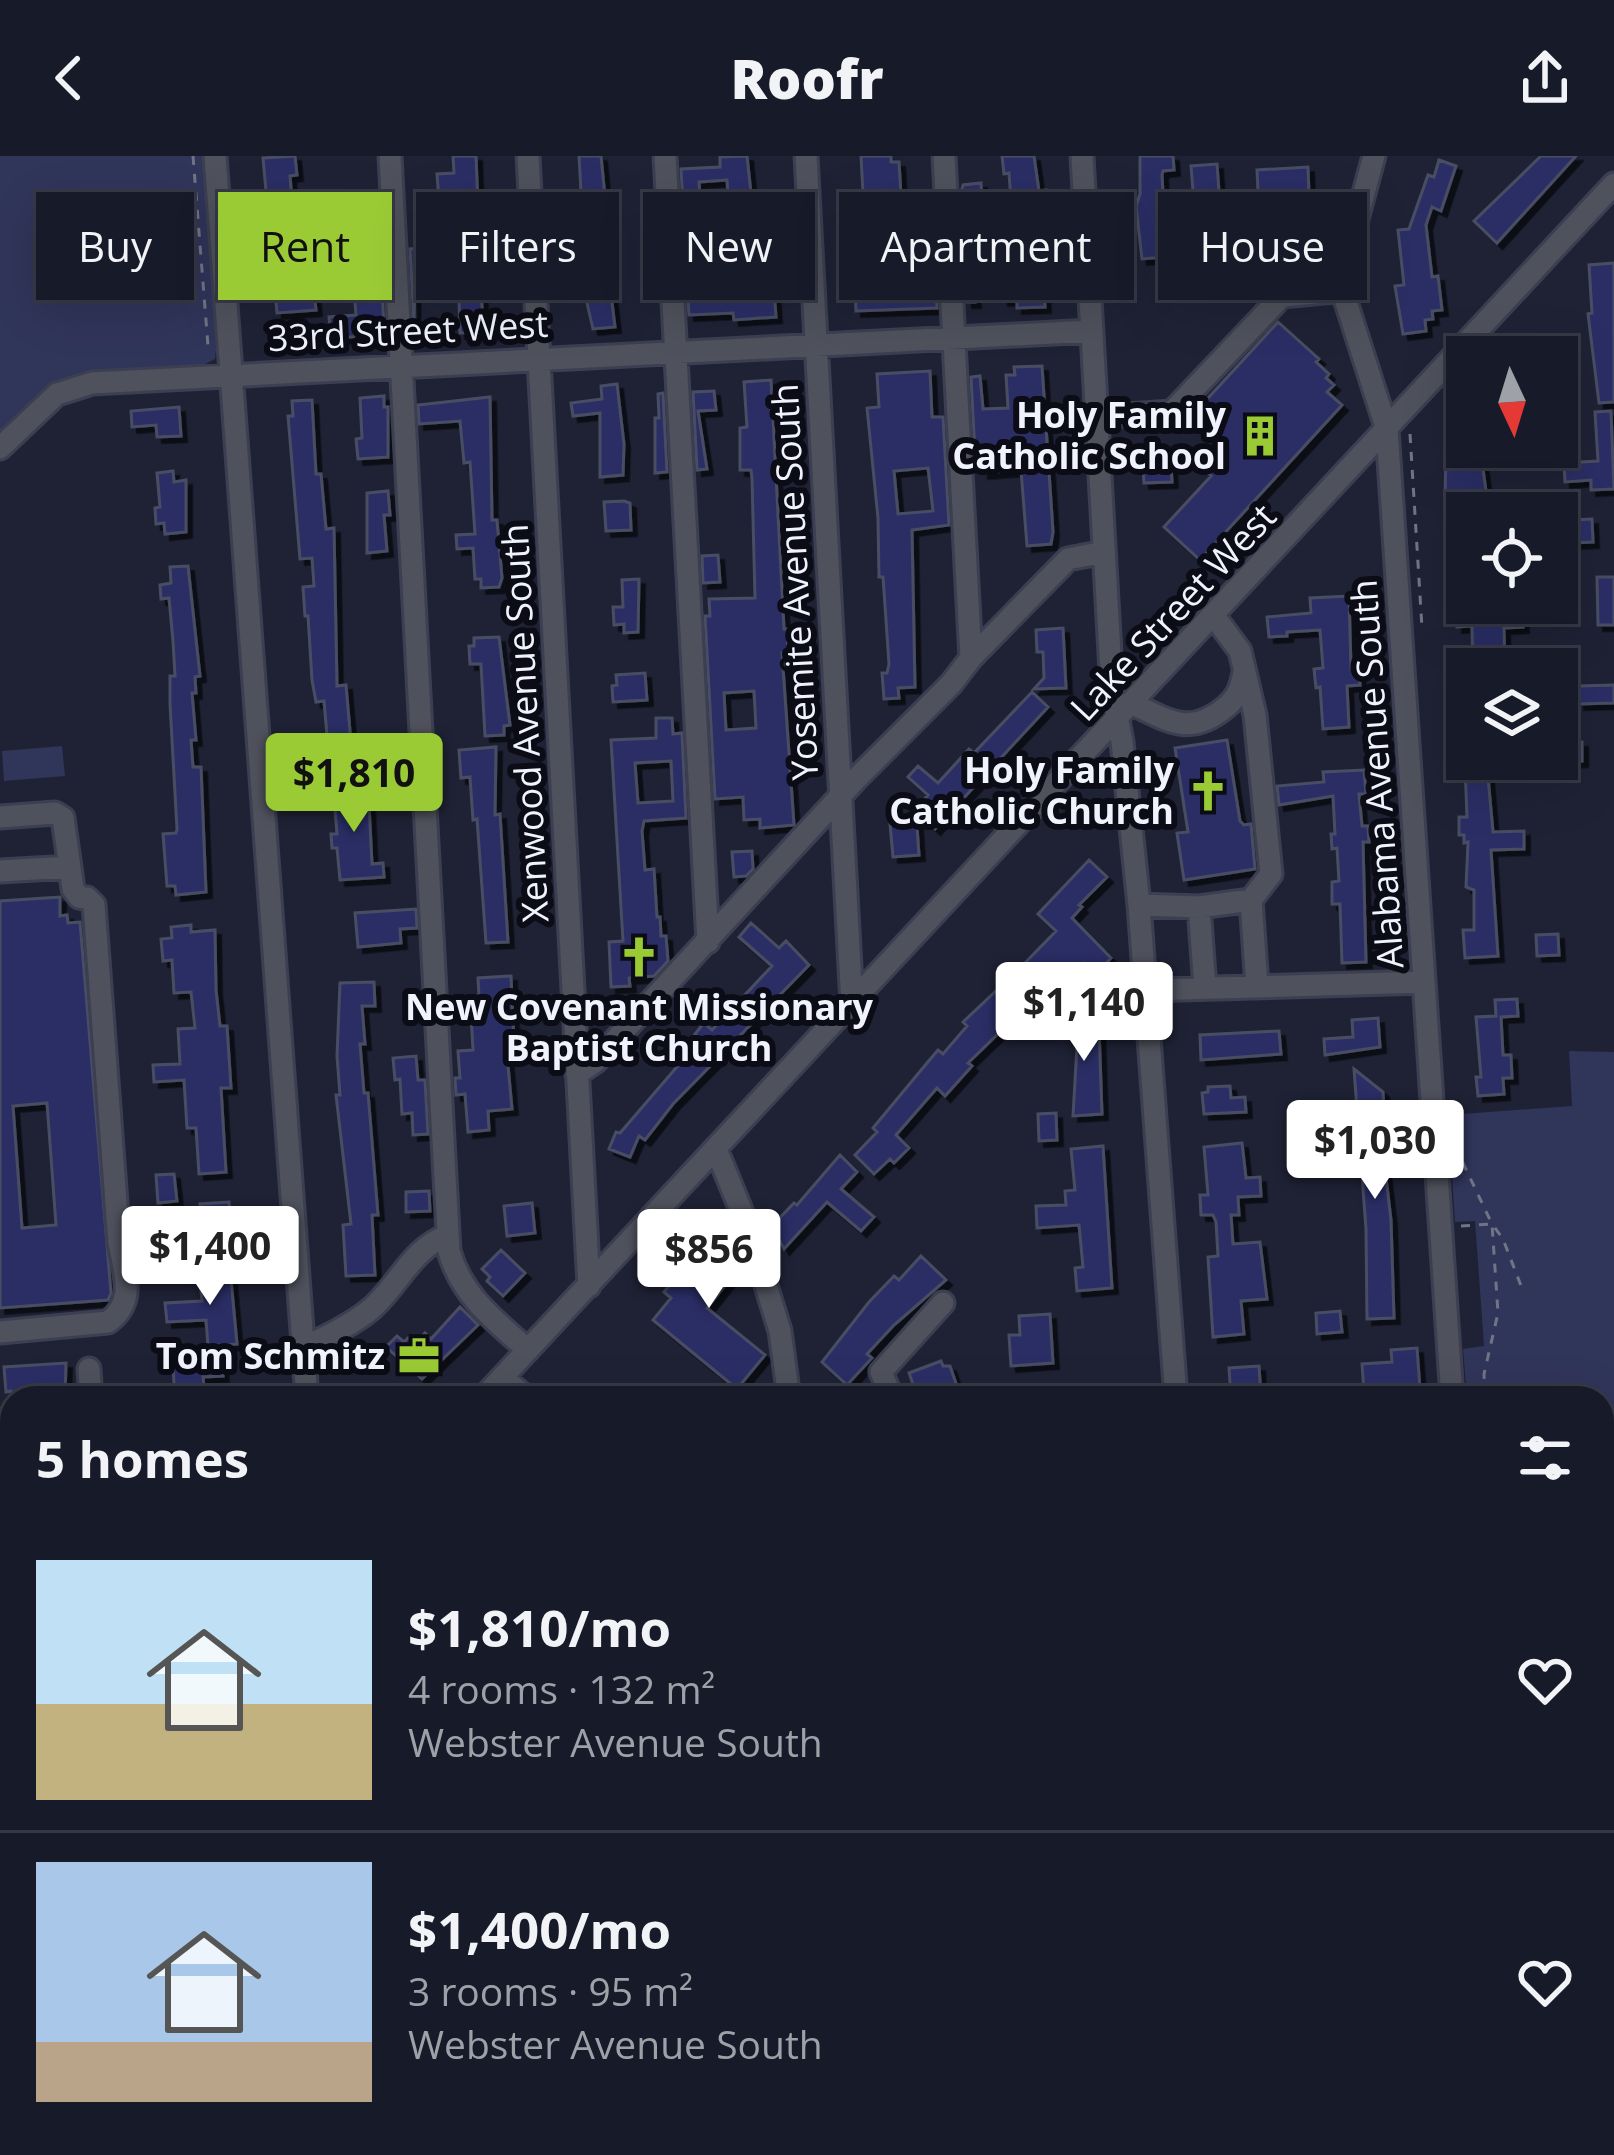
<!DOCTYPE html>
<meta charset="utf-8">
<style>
:root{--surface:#171a28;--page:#202330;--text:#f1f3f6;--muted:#9ea1a8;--line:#363845;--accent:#9acb35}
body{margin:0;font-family:"Open Sans",sans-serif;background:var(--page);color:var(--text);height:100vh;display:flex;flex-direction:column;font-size:45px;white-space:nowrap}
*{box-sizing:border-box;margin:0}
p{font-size:39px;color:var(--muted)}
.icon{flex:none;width:66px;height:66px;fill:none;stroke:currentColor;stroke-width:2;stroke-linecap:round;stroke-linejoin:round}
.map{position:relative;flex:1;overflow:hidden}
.drawer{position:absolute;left:0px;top:1230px;width:1614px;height:771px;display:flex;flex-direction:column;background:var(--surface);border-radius:36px 36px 0 0;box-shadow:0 12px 48px #0002,0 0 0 3px var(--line)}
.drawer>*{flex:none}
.banner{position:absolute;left:36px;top:36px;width:1542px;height:108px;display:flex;gap:24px}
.needle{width:78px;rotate:176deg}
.tools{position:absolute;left:1446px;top:180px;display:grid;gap:24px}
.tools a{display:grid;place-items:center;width:132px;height:132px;border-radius:0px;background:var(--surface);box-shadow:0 12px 48px #0002,0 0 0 3px var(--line);font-size:60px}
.price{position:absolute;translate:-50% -102px;padding:0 27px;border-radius:12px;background:#fff;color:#222;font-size:39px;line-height:78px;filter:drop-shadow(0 3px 6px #0008)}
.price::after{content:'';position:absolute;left:50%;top:72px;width:36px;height:27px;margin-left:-18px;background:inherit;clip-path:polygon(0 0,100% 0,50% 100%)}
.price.on{background:var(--accent);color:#111}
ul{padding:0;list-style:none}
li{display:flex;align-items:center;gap:36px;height:300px;padding:0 36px}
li+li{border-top:3px solid var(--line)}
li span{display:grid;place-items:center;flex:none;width:336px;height:240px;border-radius:0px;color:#555}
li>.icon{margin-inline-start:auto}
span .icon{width:144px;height:144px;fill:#fffc;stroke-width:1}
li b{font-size:51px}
h2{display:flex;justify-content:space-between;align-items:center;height:144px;padding:0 36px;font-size:51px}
.tag{padding:0 42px;border-radius:0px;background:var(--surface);box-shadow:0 12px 48px #0002,0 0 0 3px var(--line);font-size:42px;line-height:108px}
.tag.on{background:var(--accent);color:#111}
header{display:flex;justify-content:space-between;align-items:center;height:156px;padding:0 36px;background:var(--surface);font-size:54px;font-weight:800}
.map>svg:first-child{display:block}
.green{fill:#30355a}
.building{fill:#2a2f65;stroke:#494d63;stroke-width:3;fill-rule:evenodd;filter:url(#shadow)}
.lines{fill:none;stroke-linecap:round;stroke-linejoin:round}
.minor-casing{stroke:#3c3f51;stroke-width:27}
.major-casing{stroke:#3c3f51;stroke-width:33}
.path{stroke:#717484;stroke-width:3;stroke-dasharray:9 9;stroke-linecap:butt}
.minor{stroke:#4f515c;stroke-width:21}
.major{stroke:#7a7f93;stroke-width:27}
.labels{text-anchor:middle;stroke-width:12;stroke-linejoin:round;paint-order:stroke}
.street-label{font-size:36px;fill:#f0f3fe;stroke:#0b0c15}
.poi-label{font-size:36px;font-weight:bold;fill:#f0f3fe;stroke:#0b0c15;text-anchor:end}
</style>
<header><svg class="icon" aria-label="back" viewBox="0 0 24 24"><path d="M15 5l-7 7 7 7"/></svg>Roofr<svg class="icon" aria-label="share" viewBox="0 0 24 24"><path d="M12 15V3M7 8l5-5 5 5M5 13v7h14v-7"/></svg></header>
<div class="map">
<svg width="1614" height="1999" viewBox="0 0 1614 1999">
<defs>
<filter id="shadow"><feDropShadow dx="5.5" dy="5.5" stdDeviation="0" flood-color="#0009"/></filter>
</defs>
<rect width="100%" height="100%" fill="#1f2235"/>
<path class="green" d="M0,0H203L217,185L215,203L205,208L105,216L0,282Z
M62,590L65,620L4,625L2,595Z
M1569,895L1614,896V1340H1602V1242H1467L1463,1193L1484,1190L1475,1065L1455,1066L1448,959L1572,950Z"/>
<path class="building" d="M295,0L297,19L290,20L296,93L301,126L313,125L316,154L277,157L263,2Z
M453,0H476L483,176L460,177L458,114L415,116L414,169L410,93L456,90L455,44L439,45L437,18L454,17Z
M579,0H601L608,71L586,76L583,72Z
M747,0L751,37H761L766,134L774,133L776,161L734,164L733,157L689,159L686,114L702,113L704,138L738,136V67L730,68L727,24L699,26L702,67L684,68L681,13L720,11V1Z
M861,0H891V6H899L901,40L931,38L937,152L856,155L855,129L865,128L862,90H857L855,65V37H863ZM929,56L933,94L923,95V101L893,102L890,59Z
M1002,0H1034L1039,35L1046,34L1047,50H1040L1045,151L1017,152V143L1003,144L1002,126L1019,125L1016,85L1005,86L1004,60H1012L1009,17L1004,18Z
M1140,0H1173L1174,14L1163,15L1162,19L1165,76L1196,73L1191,10L1217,8L1220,50H1215L1220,105L1203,106L1202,98L1142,103L1136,50L1140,38Z
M1541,0H1576L1497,87L1474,65Z
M1439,4L1456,10L1441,55L1432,51L1426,69L1432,121L1438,120L1442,154L1432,155L1433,163L1425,164L1426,175L1403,178L1395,130L1404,129L1398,74L1409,73L1428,19L1434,21Z
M1308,11L1309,39L1301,40V58H1295L1298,106L1272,108L1271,99L1261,100L1257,14Z
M981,27L983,74L976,75L979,119H973L975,146H967L961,37L963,29Z
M605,89L615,171L593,173L587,147V90Z
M376,98H380L384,171L359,173L360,180L331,183L329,161L356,159L354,134L378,133Z
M1614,107V246L1599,247L1588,158L1592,157L1589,109Z
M1278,166L1319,203L1316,206L1329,218L1326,222L1334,229L1327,236L1342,249L1200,404L1164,371L1211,320L1206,315L1223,295L1188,264Z
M1042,210L1053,376L1051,388L1027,390L1021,314L983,317L982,296L975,297L971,221L980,220L983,253L1008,252L1006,219H1015L1014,211Z
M930,215L932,261H943L949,369L912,374L915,531L898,532L899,542L884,543L882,517H887L889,508L886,464L883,421H879L878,362L867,252L879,251L877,218ZM928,312L933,355L898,358L894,315Z
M771,224L784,473H787L788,497H782L794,669L760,672V663L744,664L743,641L715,643L705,460H710L709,443L755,442L752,322L751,314H740V272L747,271L744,226ZM754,535L756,572L726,574L724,537Z
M617,228L624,288L623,319L600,321V257L573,260L571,247L602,243L601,230Z
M714,235L716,254L698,255L707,313L697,314L693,236Z
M663,237L667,316L655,317V262H659L658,238Z
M384,240V251H388V301L358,303L356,283L362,282L360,242Z
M490,241L492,364H497L502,422L499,431L481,432V423H475L473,392L457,393L456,379L475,378L470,306L464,307L460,265L419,268L418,249Z
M312,244L316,318H321L326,373L334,372L337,530L346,529L350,575V589L328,591L324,545L316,546L312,524L308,460H305L303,431L314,430L312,402L300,403L288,260H293L292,245Z
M179,251L181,280L157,281L156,269L132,271L131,255Z
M1611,255L1614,333L1591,334V324L1565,326L1564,307L1598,305L1595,256Z
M1467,281V291H1480L1486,335H1478L1480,354H1467V384L1456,385L1452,349L1445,350L1446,282Z
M1170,293L1172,326L1144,327L1142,295Z
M173,315L174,326L186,324V376L165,378L164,367L156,368L155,352L160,351L157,317Z
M388,335L390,359H384L387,395L367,397V337Z
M624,345L630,347L631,374L606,375L604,346Z
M1592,363L1593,386L1572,387L1571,364Z
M718,399L720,426L703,427L702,400Z
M188,410L200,520L195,521L196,537H192L196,584H191L193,611H201L206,736L176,739L175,730H167L163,678L176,677L177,673L170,548V520H175L173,485L169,442L161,443L160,429L171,427L170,411Z
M1597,421H1614V469H1598Z
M639,423L638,476L624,477V468L614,469L613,451H623L622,424Z
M1349,440L1351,512L1359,511L1360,529L1347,530L1349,571L1323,573L1320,531L1316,532L1314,513L1323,512L1320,474L1287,476V480L1269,481L1267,461L1311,457L1310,442Z
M1456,447H1486V455L1522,453L1523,471L1504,472L1505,513H1473L1472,470L1457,471Z
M1063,472L1066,532L1034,533L1044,522L1043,496H1037L1036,474Z
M499,481L510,569L504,570V579L485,580L481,508H470L469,490H474V482Z
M645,517L647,544L613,546L612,530L617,529L616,519Z
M1614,529V547L1579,548V530Z
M1032,536L1048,551L935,673L916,656L919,699L893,701L890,668L903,667L928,639L908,621L918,610L938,627L969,593L974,597Z
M656,562H672L673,578L682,577L686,662L644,665L642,675L645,714L654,713L657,761H660L661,780H666L668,805L654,820L629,822L630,830L611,831L609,786L623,785L611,584L656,582ZM671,605L673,645L638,647L635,607Z
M1227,584L1240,665L1244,669L1251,668L1255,713L1184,724L1177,677L1188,676L1175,592Z
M1582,586V605L1558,606V587Z
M496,591L495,659L500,658L508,786L486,787L477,663L473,664L470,621L461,622L459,594Z
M1487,610L1493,676L1524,675V693L1491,694L1498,800L1465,802L1463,774H1474V734L1466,731L1468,686L1464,687V679H1459V661H1467L1465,611Z
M1364,614L1366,638H1359L1362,670H1368L1369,686H1363L1366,806L1342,807L1340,748H1332V726L1339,725L1337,692L1332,693L1331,678H1335L1333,640L1279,649L1277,630L1324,626L1323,616Z
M368,628L372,708L383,707L384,721L340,724L337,692H332L331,678H337L334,642H340L339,630Z
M752,695L753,713L746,720L734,721L732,696Z
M1089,704L1107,721L1079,749L1082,751L1072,762L1111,802L1096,818L1084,807L1054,837L1024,808L1056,775L1038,758Z
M60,741V760L67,759L68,767L80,766L111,1137L108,1144L0,1152V745ZM47,947L56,1069L22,1072L13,950Z
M416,753L417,772L400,773L401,787L358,791L355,757Z
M751,767L779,792L786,785L809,809L673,948L645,984L639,980L630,1001L609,993L616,976L620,977L701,883L695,878L704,867L712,874L772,810L739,781Z
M191,769V776L215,774L216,834L220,870H227L231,932H221L226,1016L199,1018L196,972H187L184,924L154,926L153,909L180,908L178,873L195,872L191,836L174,837L172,804L163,805L161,783L172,782L171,771Z
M1558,778L1559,799L1537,800L1536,779Z
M511,820L514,887L506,888L512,953L488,955L489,974L468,976L465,938L456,939L455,922H460L458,895L473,894L471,858L455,860L453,843L479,840L478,822Z
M374,826L375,850H362L365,888H360L364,937H368L378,1059H372L375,1119L346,1120L343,1069L351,1068L336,939H340L337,900L340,827Z
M996,835L1006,846L1000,853L1006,859L998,867L1004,872L968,907L972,910L945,940L937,932L896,979L909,992L894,1007L890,1003L874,1018L855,999L877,976L873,972L927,907L938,894L943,898L967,870L963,866Z
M1517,843L1518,860L1501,861L1503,899H1511L1512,922H1503L1504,938L1478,940L1476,921H1481L1476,861L1496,860L1495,844Z
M1064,851L1086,873L1099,872L1102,958L1073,960L1077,890L1051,863Z
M1378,862L1380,891L1325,899L1324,883L1353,881L1352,864Z
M1279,875L1281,898L1201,904L1200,879Z
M416,900L418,924H425L428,978L413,979L412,957L402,958L400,923L395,924L393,902Z
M1354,913L1383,936L1384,953H1378L1391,1064L1394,1162L1367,1163L1366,1073Z
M1230,930L1231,942L1245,941L1246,956L1204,958L1202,937L1208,936V931Z
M1056,957L1057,984L1039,985L1038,958Z
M1242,987L1246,1022L1260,1021L1261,1040L1238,1041L1239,1059H1231L1233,1088L1260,1086L1267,1143L1241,1145L1244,1178L1213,1181L1208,1101L1218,1100L1216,1066L1213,1059H1201L1200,1039H1208L1204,991Z
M1103,990L1112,1132L1077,1135L1075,1112L1083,1111L1079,1069L1037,1072L1036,1050L1066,1049L1065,1035L1075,1034L1071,993Z
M840,999L857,1016L841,1033L874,1061L861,1075L827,1046L784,1093L772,1070L794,1047L797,1049Z
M174,1018L177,1045L158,1047L156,1019Z
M429,1035L430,1055L406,1056V1036Z
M229,1046L231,1070L201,1072L200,1048Z
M532,1047L535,1077L507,1080L504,1050Z
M718,1070L736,1084L743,1107L707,1152L765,1199L737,1233L653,1164L671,1142L664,1136Z
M501,1094L525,1117L503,1140L487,1125L490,1121L482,1113Z
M921,1100L946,1124L894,1169L867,1198L872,1202L847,1229L822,1206L869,1146L894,1120L899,1124Z
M230,1113L237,1188L208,1190L206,1164L167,1166L165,1147L202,1145L199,1115Z
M460,1151L478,1169L422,1223L386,1191L397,1180L404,1186L409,1181L416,1187L425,1177L431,1183Z
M1340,1155L1342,1176L1317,1178L1316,1157Z
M1050,1158L1053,1207L1011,1210L1009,1179H1020L1019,1160Z
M1417,1192L1420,1233L1364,1237L1362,1208L1392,1206L1391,1194Z
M221,1200L223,1220L203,1221L205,1242H175L173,1211L201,1209L200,1202Z
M941,1205L943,1210H950L961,1242H918L909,1217Z
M66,1207L65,1242H12L11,1235L6,1236L4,1211Z
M1259,1210L1261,1241L1231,1242L1229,1212Z"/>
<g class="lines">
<g class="minor-casing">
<path id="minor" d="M215,0L307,1242
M390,0L449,1095C461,1139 495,1165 528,1194
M528,0L589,1130
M665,0L708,786
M806,0L852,848
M944,0L971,502
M1082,0L1112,533L1122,586L1139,749L1176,1242
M1374,0L1343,115L1345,143L1387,274L1452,1242
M1096,261L1172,256L1282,140L1345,134
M0,292L57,238L92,227L1091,175
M1214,460L1240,495L1255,559L1271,718L1251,744L1257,830
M1133,548C1169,565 1190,581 1226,551C1238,541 1241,532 1244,516
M0,661L55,657L63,662L73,733L79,741L87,742L94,749L119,1087C125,1118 136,1146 108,1166L0,1176
M0,715L70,711
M1139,749L1199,751L1251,744
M1199,751L1205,832
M1146,834L1424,826
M577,918L596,905L857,622L951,528L971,502L1068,403L1104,396
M716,993L748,1071L780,1175L789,1242
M303,1191C322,1184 356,1166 371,1153C398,1130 413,1091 447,1080
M89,1213L91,1242
M503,1222L527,1242
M483,1242L1614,28
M892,1242L881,1216L943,1147
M0,1397L12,1407
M1614,1839L1609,1842L1606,1855L1614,1941
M213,1989V1999
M337,1989L338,1999
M464,1989L465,1999
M719,1989L720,1999
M973,1989L974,1999
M1228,1989V1999
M1360,1989L1361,1999
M1488,1989L1489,1999"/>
</g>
<g class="major-casing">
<path id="major" d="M0,1488H12
M0,1540H12
M1602,1697L1614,1696"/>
</g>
<path class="path" d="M193,0L208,190
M1410,278L1422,472
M1455,990L1492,1068L1498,1157L1484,1218L1485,1242
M1461,1070L1492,1068L1503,1083L1523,1135
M1602,1266L1614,1267
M0,1463H12"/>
<use href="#minor" class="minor"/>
<use href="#major" class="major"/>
</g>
<defs>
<g id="building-bare" transform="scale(3.24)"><path d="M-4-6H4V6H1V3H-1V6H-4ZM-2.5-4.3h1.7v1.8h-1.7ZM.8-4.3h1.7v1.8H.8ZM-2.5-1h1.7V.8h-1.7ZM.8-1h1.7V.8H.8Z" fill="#9acb35" stroke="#0b0c15" stroke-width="2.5" paint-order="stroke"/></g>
<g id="church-bare" transform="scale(3.24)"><path d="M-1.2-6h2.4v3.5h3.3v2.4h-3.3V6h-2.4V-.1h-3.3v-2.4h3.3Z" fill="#9acb35" stroke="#0b0c15" stroke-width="2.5" paint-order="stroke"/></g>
<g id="office-bare" transform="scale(3.24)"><path d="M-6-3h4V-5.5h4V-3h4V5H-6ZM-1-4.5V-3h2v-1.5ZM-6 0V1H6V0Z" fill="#9acb35" stroke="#0b0c15" stroke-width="2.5" paint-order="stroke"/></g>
</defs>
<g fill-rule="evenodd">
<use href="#building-bare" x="1260" y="280"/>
<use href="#church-bare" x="1208" y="635"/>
<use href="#church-bare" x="639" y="801"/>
<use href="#office-bare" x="419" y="1200"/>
</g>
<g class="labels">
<g class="street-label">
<text transform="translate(408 175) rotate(-3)" y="13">33rd Street West</text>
<text transform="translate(795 426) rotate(-93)" y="13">Yosemite Avenue South</text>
<text transform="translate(1173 456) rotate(-47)" y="13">Lake Street West</text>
<text transform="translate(525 567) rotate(-93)" y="13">Xenwood Avenue South</text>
<text transform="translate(1377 618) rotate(-94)" y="13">Alabama Avenue South</text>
</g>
<g class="poi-label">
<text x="1226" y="272">Holy Family<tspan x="1226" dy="41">Catholic School</tspan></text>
<text x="1174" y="627">Holy Family<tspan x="1174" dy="41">Catholic Church</tspan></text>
<text x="639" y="864" text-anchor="middle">New Covenant Missionary<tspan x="639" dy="41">Baptist Church</tspan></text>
<text x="385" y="1213">Tom Schmitz</text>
</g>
</g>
</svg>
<div class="tools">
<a><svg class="needle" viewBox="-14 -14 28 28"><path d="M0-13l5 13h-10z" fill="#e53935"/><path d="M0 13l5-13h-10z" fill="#9ea1a8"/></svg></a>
<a><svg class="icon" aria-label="locate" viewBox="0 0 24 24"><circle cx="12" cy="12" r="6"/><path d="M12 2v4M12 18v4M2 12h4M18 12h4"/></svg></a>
<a><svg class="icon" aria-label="layers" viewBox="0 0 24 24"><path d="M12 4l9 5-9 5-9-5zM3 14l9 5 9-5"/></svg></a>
</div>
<b class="price on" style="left:354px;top:679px">$1,810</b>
<b class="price" style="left:1084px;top:908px">$1,140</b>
<b class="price" style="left:1375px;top:1046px">$1,030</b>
<b class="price" style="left:210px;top:1152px">$1,400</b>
<b class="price" style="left:709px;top:1155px">$856</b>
<div class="banner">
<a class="tag">Buy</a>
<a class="tag on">Rent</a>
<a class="tag">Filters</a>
<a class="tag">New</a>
<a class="tag">Apartment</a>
<a class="tag">House</a>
</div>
<section class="drawer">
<h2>5 homes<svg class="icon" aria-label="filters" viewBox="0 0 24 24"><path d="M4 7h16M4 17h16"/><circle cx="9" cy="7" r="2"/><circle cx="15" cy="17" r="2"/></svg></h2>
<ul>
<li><span style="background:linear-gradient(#bfe0f5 60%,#c2b280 0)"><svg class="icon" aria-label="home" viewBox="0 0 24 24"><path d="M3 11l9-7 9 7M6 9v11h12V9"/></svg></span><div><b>$1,810/mo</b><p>4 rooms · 132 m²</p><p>Webster Avenue South</p></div><svg class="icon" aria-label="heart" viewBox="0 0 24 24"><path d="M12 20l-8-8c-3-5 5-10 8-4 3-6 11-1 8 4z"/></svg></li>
<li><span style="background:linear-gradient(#a9c7e8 75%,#b9a48a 0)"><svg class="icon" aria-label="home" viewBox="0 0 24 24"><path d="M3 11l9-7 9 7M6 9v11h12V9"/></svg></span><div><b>$1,400/mo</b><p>3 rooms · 95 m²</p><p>Webster Avenue South</p></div><svg class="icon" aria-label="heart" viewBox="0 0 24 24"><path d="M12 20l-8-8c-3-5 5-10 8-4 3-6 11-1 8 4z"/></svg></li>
</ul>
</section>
</div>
